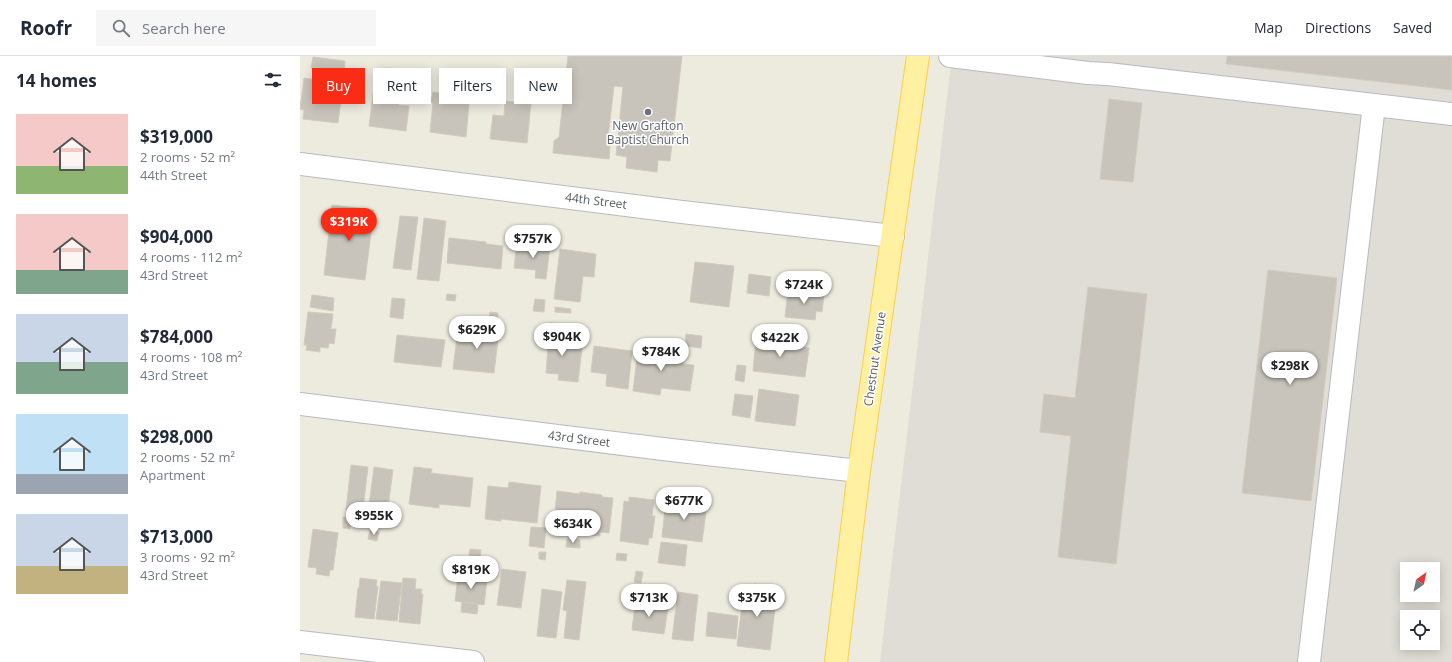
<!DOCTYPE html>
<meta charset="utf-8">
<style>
:root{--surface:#fff;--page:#f6f6f7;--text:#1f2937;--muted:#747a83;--line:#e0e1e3;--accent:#fa2c16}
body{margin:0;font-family:"Open Sans",sans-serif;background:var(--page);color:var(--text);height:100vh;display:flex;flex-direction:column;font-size:15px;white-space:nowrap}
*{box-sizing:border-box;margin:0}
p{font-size:13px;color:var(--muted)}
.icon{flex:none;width:22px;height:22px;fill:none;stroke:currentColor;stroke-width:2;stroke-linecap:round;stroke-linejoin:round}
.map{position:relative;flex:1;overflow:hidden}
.details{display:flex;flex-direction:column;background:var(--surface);width:300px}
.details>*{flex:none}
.top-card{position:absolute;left:12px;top:12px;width:380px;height:36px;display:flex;gap:8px}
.needle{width:26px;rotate:33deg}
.controls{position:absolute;left:1100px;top:506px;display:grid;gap:8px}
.controls a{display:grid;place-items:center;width:40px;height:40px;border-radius:0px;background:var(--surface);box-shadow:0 2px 10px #0003;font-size:20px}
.price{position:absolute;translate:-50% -34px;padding:0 9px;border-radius:14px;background:#fff;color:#222;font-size:13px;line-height:26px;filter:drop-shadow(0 1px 2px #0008)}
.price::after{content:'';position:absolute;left:50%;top:24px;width:12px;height:9px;margin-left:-6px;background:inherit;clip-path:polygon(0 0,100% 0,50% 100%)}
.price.on{background:var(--accent);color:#fff}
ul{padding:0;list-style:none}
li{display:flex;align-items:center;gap:12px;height:100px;padding:0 16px}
li span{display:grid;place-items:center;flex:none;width:112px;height:80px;border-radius:0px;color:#555}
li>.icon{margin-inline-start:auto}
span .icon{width:48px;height:48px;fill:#fffc;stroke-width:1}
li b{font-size:17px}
h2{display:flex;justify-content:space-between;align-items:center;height:48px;padding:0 16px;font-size:17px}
.tag{padding:0 14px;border-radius:0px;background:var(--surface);box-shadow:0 2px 10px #0003;font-size:14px;line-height:36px}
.tag.on{background:var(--accent);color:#fff}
header{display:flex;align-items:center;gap:24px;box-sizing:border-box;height:56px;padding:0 20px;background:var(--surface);border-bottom:1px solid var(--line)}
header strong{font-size:19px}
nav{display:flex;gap:22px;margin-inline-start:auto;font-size:14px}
.search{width:280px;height:36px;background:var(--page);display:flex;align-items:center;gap:10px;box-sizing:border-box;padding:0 14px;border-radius:0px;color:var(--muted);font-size:15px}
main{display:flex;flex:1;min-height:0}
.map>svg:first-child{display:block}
.industrial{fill:#e0ddd6;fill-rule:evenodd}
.building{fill:#c8c4bb;stroke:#d2cbbc}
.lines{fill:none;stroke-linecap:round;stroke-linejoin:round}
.minor-casing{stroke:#b7babf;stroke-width:24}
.major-casing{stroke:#ffce45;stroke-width:24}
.minor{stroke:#fff;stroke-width:22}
.major{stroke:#fff1a1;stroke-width:22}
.worship-dot{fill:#6b7280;stroke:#fff;stroke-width:1.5}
.labels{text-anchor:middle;stroke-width:3;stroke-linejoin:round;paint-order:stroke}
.worship-label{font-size:12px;fill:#5b616d;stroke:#fff}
.street-label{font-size:12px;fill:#575c61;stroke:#fff}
</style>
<header>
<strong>Roofr</strong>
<div class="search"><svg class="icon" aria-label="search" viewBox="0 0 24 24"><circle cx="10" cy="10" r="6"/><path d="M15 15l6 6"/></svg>Search here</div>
<nav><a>Map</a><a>Directions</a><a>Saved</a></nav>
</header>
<main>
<section class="details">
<h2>14 homes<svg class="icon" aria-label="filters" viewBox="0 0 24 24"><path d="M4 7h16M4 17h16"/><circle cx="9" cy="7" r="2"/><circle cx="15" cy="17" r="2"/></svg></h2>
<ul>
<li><span style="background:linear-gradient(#f6c9c9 65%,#8fb573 0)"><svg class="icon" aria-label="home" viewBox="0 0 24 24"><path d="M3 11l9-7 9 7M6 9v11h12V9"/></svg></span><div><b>$319,000</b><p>2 rooms · 52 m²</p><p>44th Street</p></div></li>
<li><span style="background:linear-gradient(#f6c9c9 70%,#7fa58c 0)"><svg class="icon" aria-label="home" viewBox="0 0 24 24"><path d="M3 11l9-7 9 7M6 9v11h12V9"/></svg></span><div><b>$904,000</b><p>4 rooms · 112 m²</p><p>43rd Street</p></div></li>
<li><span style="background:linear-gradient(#c9d6e8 60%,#7fa58c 0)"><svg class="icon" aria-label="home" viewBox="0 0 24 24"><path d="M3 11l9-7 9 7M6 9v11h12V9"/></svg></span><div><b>$784,000</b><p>4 rooms · 108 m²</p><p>43rd Street</p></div></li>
<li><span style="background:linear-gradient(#bfe0f5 75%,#9aa5b1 0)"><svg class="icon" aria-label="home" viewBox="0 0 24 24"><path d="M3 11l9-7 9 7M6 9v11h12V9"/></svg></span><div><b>$298,000</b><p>2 rooms · 52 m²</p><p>Apartment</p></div></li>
<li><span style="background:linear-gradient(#c9d6e8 65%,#c2b280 0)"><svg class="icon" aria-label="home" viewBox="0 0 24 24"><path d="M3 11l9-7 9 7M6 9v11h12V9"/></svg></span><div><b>$713,000</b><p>3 rooms · 92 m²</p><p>43rd Street</p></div></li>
</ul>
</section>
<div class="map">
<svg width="1152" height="606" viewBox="0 0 1152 606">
<rect width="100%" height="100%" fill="#edeade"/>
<path class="industrial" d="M652,0H1152V606H580ZM1107,513H1133V539H1107ZM1107,561H1133V587H1107Z"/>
<path class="building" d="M268,0H382L370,105L358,104L357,116L326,112L327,101L316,99L323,31L314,30L307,90H310L309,103L253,97L254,85L259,81Z
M927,0H1152V34L926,8Z
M13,1L45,5L44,16L11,12Z
M86,12L102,13L100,26L85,24Z
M4,22L25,25L23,41L41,43L38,67L3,63L4,54L0,53Z
M74,31L100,35L98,49L109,50L106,75L69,70Z
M133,36L154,39L153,46L169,48L166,81L130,76L133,47L131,46Z
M809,43L842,47L833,126L800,123Z
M205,45L231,48L227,87L190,83L193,59L204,60Z
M32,149L74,154L65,224L24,219Z
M100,160L118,161L111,214L93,212Z
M124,162L146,165L139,225L117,223Z
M149,182L186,186V188L203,190L201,213L147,207Z
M217,186L230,189V188L250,190L246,223L235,222L236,214L214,212Z
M260,193L296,198L294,221L283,220L280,246L254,243Z
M395,206L434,210L429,251L390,246Z
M968,214L1037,222L1011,445L942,437Z
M449,218L471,221L469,240L447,237Z
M788,231L847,238L816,508L758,501L771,380L740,376L744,338L775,342Z
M488,234L524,238L522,256L516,255L515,264L485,261Z
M147,238L156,239L155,245L146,244Z
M12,239L34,242L33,255L10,251Z
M92,242L105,243L103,263L90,261Z
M235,243L245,244L244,256L233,255Z
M255,251L271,253V257L255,256Z
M8,256L33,258L31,273H36L34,288L29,287L28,292L20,291V296L6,294L7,289H4Z
M190,256L198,257V265L189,264Z
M177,266L187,267V273L199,275L194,317L153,313L157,281L171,283L173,271L177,272Z
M250,267L263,268L259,290L282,292L278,326L258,324L259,318L246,317Z
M386,278L402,280L401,292L385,290Z
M97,279L145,284L141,311L94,306Z
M456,283L490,287V289L509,292L505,321L453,315Z
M294,290L332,295L328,333L306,330L307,318L291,316Z
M338,293L383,299V308L394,309L390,335L361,332L360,339L333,335Z
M437,309L446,310L444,326L435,324Z
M459,333L499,339L495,370L455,365Z
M435,338L453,340L450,362L432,359Z
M51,409L68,411L62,461L52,460L53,455L46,454Z
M74,411L93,414L87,459L68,457Z
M114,411L132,413L131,417L173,422L170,451L139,448V452L109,448Z
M209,426L241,430L237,467L201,463V465L185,463L188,430L208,432Z
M257,435L280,438V436L302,439V441L313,442L309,477L300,476V480L282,478L283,474L263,471L264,466L254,465Z
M329,441L354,444L352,460H355L352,482H349L348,489L320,485L324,445L329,446Z
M366,444L407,449L402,486L362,481Z
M43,461L51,462L50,473L43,472Z
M231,471L246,472L244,492L229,490Z
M13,473L38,477L33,514H30L29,520L16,518L17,512L8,511Z
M70,474L79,476L77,485L68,483Z
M267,483L280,484V492L266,491Z
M361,486L387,489L385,510L358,507Z
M170,493L181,494L180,501L169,499Z
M239,496H246L245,504L239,503Z
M317,497L327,498L326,505L316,504Z
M202,513L226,516L221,552L197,549Z
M336,515L343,516L341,527L334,526Z
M158,520L187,524L184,549L155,545Z
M60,522L77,524L76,530H78L74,563L55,561L58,532H59Z
M103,522L116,523L115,533H122L121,538H123L120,568L99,566Z
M267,524L286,526L279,584L264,582L267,555L263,554Z
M81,525L102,527L97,565L76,563Z
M454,528L470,530L469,535L477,536L470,594L437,590L444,532L453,533Z
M242,533L262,536L256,582L237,580Z
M378,536L398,539L393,585L372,583Z
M336,541L346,542L345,549L368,552L364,578L332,574Z
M162,546L178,548L177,558L161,556Z
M408,556L438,560L436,583L406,580Z"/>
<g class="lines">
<g class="minor-casing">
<path id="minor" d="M650,0L788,17L808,18L1152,58
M0,108L382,156L593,180
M0,348L371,394L559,415
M0,586L173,606
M1009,606L1074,49"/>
</g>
<g class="major-casing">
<path id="major" d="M536,606L559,415L618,0"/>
</g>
<use href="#minor" class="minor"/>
<use href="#major" class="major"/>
</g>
<circle class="worship-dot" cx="348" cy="56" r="4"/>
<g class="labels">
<g class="worship-label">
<text x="348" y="74">New Grafton<tspan x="348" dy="14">Baptist Church</tspan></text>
</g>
<g class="street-label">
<text transform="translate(296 145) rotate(7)" y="4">44th Street</text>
<text transform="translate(575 303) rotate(-82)" y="4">Chestnut Avenue</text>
<text transform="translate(279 383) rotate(7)" y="4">43rd Street</text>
</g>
</g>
</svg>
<div class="controls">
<a><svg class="needle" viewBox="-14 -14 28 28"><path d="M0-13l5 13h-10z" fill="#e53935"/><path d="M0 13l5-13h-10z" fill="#747a83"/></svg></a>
<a><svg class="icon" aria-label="locate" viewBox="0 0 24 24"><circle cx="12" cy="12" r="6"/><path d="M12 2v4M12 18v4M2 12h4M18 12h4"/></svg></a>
</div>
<b class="price on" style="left:49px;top:186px">$319K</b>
<b class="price" style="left:233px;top:203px">$757K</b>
<b class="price" style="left:504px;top:249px">$724K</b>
<b class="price" style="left:177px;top:294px">$629K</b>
<b class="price" style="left:262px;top:301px">$904K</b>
<b class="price" style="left:480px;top:302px">$422K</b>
<b class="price" style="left:361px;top:316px">$784K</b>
<b class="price" style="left:990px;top:330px">$298K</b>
<b class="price" style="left:384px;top:465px">$677K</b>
<b class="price" style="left:74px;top:480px">$955K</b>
<b class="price" style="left:273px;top:488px">$634K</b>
<b class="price" style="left:171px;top:534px">$819K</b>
<b class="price" style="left:349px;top:562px">$713K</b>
<b class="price" style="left:457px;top:562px">$375K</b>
<div class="top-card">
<a class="tag on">Buy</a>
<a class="tag">Rent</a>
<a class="tag">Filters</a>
<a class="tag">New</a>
</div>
</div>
</main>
